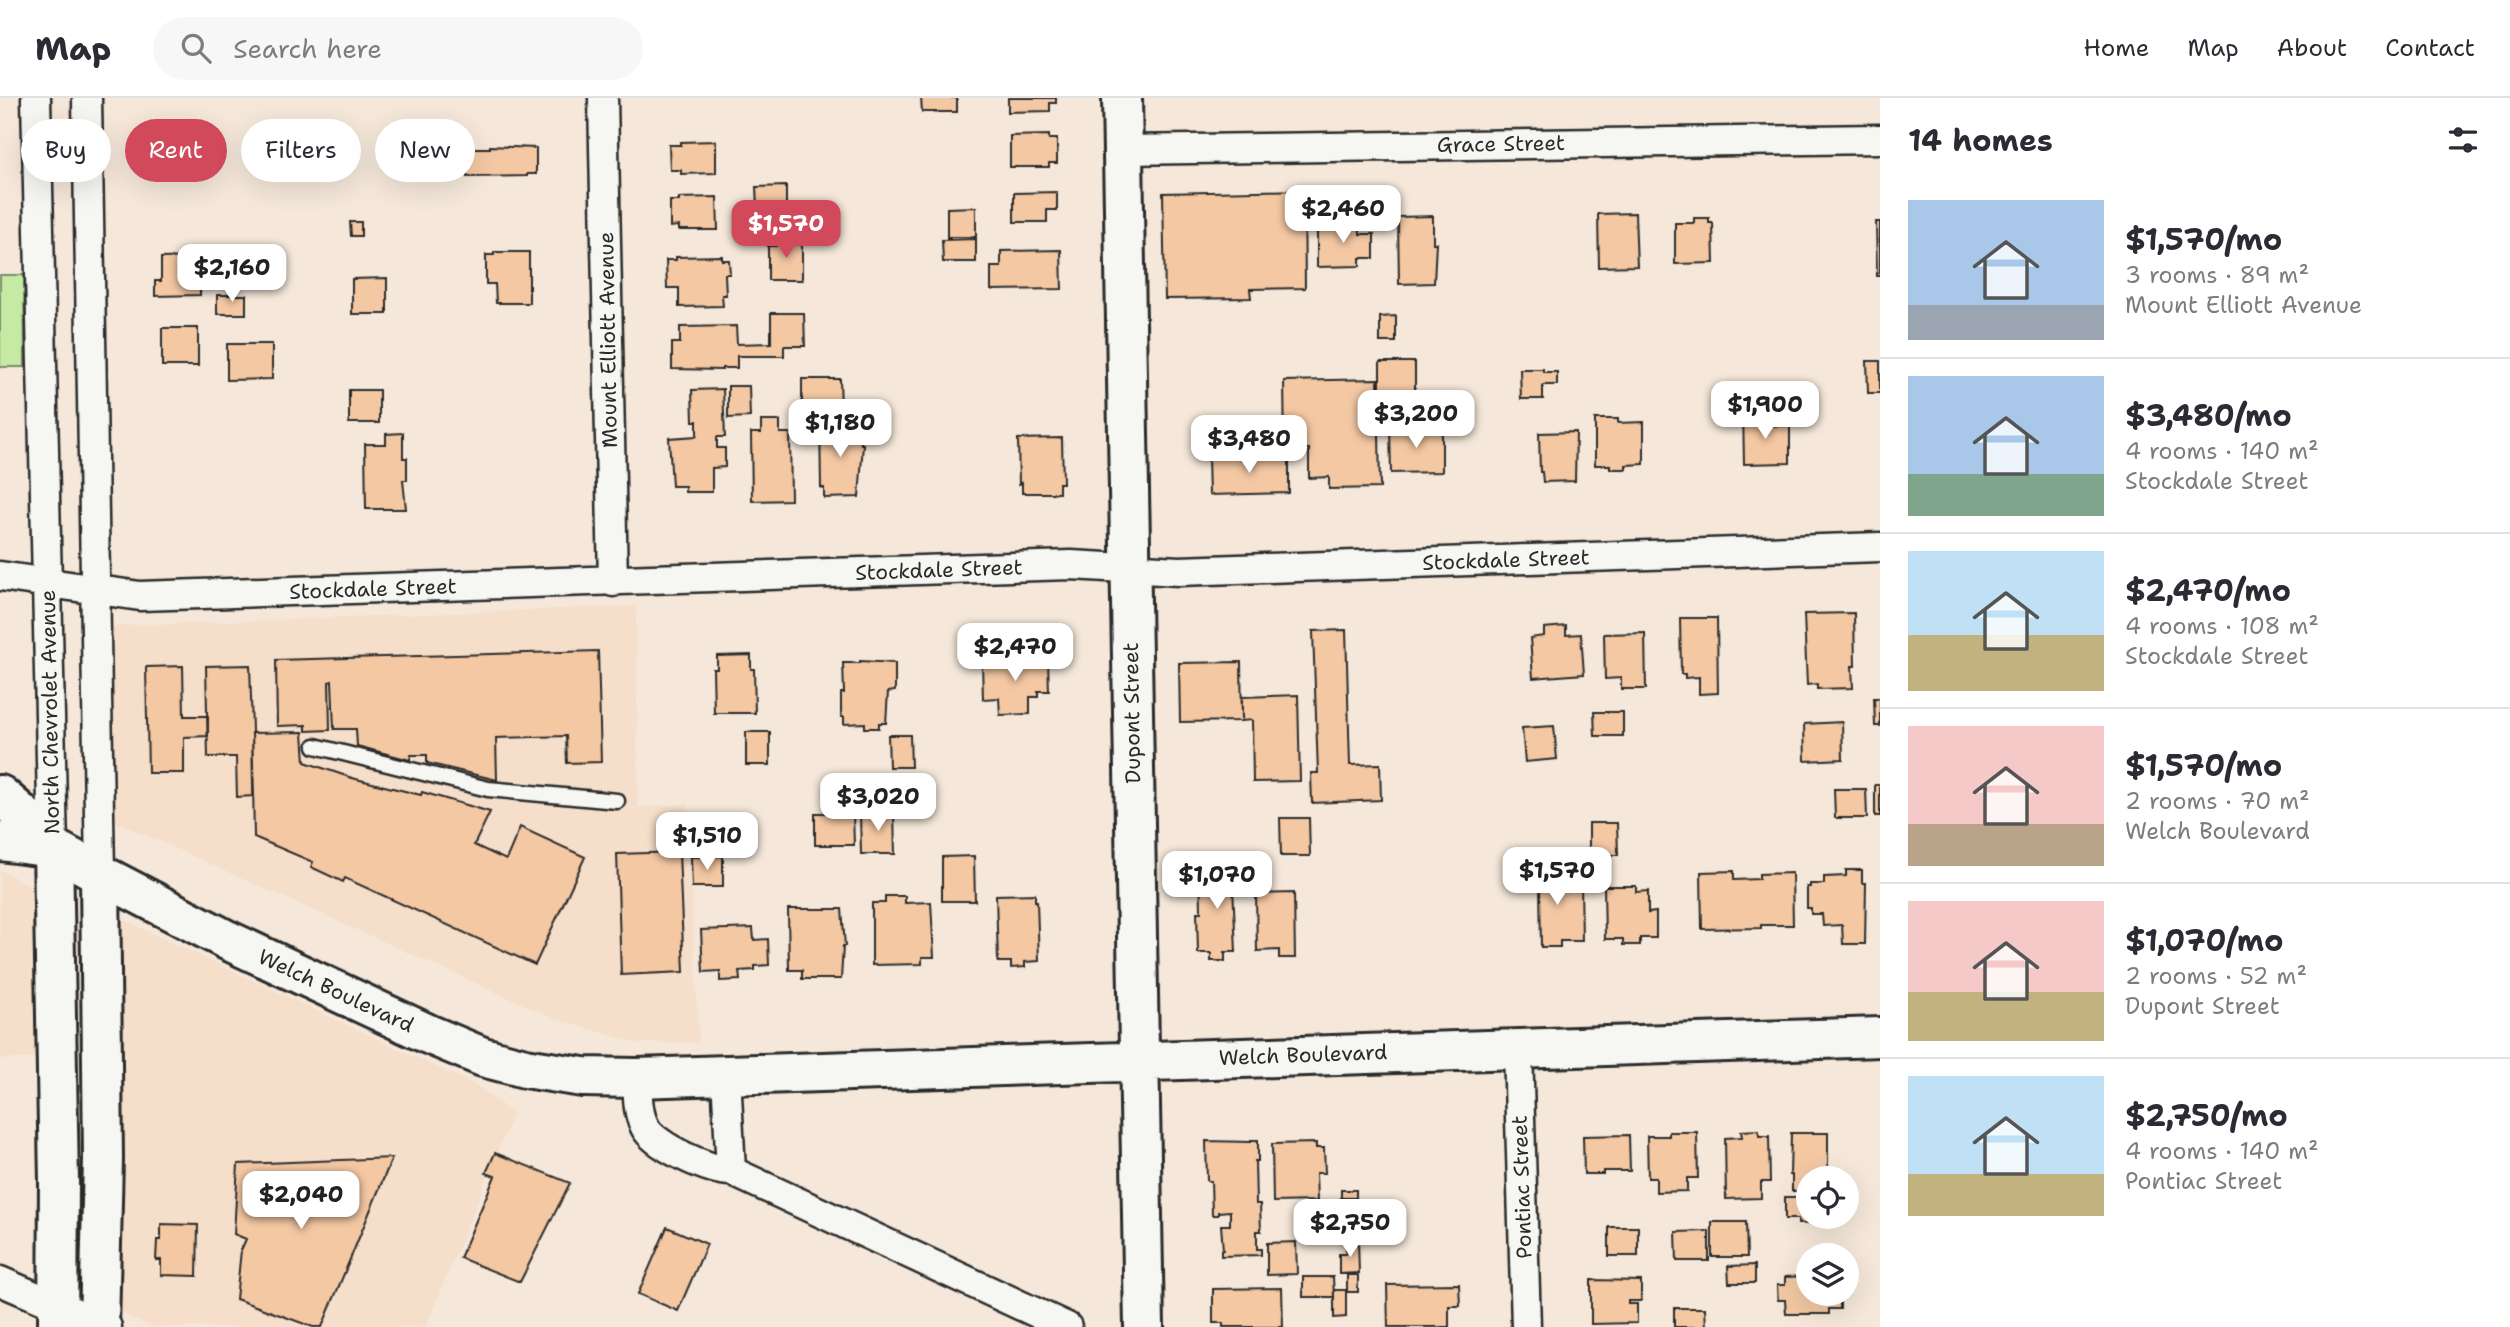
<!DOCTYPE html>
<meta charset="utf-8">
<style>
:root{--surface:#fff;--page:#f7f7f7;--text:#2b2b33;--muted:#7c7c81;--line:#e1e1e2;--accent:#d1495b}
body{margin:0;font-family:"Shantell Sans",sans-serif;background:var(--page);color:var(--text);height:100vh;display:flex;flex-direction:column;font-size:26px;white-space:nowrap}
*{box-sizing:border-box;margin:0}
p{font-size:23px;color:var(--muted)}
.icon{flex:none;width:38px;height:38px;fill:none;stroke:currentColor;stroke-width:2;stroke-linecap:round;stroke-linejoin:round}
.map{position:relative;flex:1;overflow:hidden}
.side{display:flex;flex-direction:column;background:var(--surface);width:630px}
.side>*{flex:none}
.top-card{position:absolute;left:21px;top:21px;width:665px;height:63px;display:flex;gap:14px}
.controls{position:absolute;left:1796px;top:1068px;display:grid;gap:14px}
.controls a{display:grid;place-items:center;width:63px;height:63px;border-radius:50%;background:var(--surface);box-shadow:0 7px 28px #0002;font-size:35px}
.price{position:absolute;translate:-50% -60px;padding:0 16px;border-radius:14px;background:#fff;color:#222;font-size:23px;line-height:46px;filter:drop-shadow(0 2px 4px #0008)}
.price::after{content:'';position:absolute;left:50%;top:42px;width:21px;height:16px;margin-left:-10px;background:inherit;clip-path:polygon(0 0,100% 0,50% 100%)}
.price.selected{background:var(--accent);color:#fff}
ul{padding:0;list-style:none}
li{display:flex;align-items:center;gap:21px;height:175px;padding:0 28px}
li+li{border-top:2px solid var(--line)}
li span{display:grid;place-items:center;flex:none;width:196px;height:140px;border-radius:0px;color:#555}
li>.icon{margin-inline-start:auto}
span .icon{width:84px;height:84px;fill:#fffc;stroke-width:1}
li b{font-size:30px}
h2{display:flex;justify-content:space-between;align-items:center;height:84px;padding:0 28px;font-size:30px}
.pill{padding:0 24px;border-radius:32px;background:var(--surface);box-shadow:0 7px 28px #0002;font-size:24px;line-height:63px}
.pill.selected{background:var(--accent);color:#fff}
header{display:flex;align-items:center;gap:42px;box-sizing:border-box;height:98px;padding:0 35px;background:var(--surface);border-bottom:2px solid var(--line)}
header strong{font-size:33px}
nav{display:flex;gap:38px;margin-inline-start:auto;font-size:24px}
.search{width:490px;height:63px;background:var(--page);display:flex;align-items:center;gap:18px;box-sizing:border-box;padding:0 24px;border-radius:38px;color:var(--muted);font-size:26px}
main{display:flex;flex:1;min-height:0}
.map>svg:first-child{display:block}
.built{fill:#f5deca}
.green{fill:#c5eaa4;stroke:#788a68;stroke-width:2}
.building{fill:#f4c8a3;stroke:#2b2b2b;stroke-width:2}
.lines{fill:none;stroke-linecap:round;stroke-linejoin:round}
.lane-casing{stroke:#2b2b2b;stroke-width:19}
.street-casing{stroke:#2b2b2b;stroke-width:33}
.secondary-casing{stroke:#2b2b2b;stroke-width:44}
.lane{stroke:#f6f6f2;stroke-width:14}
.street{stroke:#f6f6f2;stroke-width:28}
.secondary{stroke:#f6f6f2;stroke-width:38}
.labels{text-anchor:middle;stroke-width:5;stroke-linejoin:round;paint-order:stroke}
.street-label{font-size:21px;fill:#2b2b2b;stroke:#f6f6f2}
</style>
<header>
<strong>Map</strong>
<div class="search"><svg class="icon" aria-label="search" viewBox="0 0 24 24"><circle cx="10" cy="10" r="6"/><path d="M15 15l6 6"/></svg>Search here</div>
<nav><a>Home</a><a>Map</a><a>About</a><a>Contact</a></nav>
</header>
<main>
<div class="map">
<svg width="1880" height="1229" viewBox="0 0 1880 1229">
<rect width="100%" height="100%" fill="#f5e8da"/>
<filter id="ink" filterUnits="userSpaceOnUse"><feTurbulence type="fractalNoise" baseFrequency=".0143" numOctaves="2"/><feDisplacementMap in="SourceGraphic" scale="14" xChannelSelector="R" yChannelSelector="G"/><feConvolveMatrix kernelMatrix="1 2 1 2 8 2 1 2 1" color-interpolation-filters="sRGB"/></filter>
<g filter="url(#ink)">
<path class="built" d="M636,508L638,709L688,706L699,945H636L556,921L114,723L113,528Z
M0,772L33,789L42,960L0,961Z
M122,821L479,989L513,1016L426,1229H153L121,1215Z"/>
<path class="green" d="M0,177H24L25,269H0Z"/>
<path class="building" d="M921,0H957V14H922Z
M1008,0H1056V5H1050V13L1008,14Z
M160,32H215L216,49H203L204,60H149V37L160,36Z
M464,35V55H434V36Z
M1049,37V41H1057V65H1049V69H1010V38Z
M716,43V75L681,76V72H670L669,47H681V44Z
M490,48L536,50V76H527V78L467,79V50H490Z
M315,57H337V75H315Z
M786,88V108L757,109L756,89Z
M1304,92L1305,190L1250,191L1251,200L1165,201L1163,95Z
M1057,94V112H1047V124H1014V95Z
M717,99L718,132H679V128L670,129V103H679V100Z
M976,109V139H947V110Z
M1635,115L1637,168L1599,169L1598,116Z
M1433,118V145H1436L1434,185L1399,186L1398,119Z
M1332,120H1349V130H1360V136H1374V160H1360V168L1317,169V130H1333Z
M1694,120H1709V125H1713L1714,165L1675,166V125H1694Z
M350,124H361V138H351Z
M1876,124H1880V178H1877Z
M802,141V182H768V148H776V142Z
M976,141V164H943L942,142Z
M1061,152L1062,191L991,192V169H1001V153Z
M494,154H529V205H496L495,186H486V157H494Z
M722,158V162H729L730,176H725L726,197H722L723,208L679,209V190H667L666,162H676V159Z
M200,159V197L155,198V183H161V160Z
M387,180V216H352V181Z
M217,197H246V216H217Z
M771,215H804L805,248H784V258H737V270H722V272L672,271V245H680V229L736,228L737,246L771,245Z
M1396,218V244H1380V219Z
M162,230H198V268H162Z
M227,246H272V281L227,282Z
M1867,263H1880V295H1868Z
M1380,264H1415V299H1380Z
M1520,271H1543V274H1557V287H1543V301H1521Z
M802,281H840L841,310H802Z
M1378,281L1380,390L1329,391V379L1309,380V351H1285L1284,283Z
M728,288H749L750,319L728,320Z
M723,291L725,339H717V350H725V369L712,370V394H685V388H672L669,340L697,338V323H693L692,292Z
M349,292H379V325H349Z
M1759,310V327L1790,328V365L1744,366L1743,311Z
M852,321V332H860L861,346H863L859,399L824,400V390H821L820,322Z
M1595,321H1618V325L1644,324V366L1626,367V371H1610V367H1595Z
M761,323H780V335H790L791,402L752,403L751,335H761Z
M1442,330V374L1391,375L1390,331Z
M1576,334L1575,383L1543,384L1542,374H1540L1539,335Z
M403,335V360H407V382H403L406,411H366L365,346H386V336Z
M1062,340L1063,385H1059V395H1022V385L1019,386L1018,341Z
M1289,358V395L1209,397L1208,359Z
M1854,515L1855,568H1852L1853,590L1817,591V586L1807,587L1804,516Z
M1680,520H1717L1718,595L1699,596V579L1685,580V576H1681Z
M1566,528V537L1581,536L1584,576L1533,580L1530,540L1544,538V530Z
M1346,532L1350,667L1380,666L1381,702L1312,705L1311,675H1318L1313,533Z
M1645,535L1646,591H1621V580L1605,581L1604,536Z
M598,553L601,664L567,665L566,638L496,640L497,682L427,665V657H411L410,662L357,648L356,631H334L332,583L329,584L330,632L306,633V627L277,628L276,562Z
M751,557V571H754L755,615H714L713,571H717V558Z
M1037,561L1048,562L1049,593H1038V599H1030V616L1000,617L999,600L983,601L982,563Z
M860,563L895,565V593L888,594L886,625H879V630H865V625L844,626V619H841V595H844L843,565H860Z
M1241,564L1242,623L1180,624L1179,565Z
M250,567L254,698L237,699L236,659H208L206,568Z
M183,568L184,618H208V638L184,639V675H148L146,569Z
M1298,597L1300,683L1253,684L1252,622L1242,623V599Z
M1874,600H1880V628H1875Z
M1594,614H1623V638H1595Z
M1842,624L1843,661L1805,663L1804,626Z
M1554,628L1557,661L1525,664L1522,630Z
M303,634L305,664L352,680L421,697L422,694L490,714L474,747L506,762L520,729L585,759L535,867L345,780L343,784L311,769L313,764L254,739L252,635Z
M746,634H770V667H746Z
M888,637H910L911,669H889Z
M1875,687H1880V718H1875Z
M1834,691H1866L1867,720H1835Z
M894,714L895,756H861L860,715Z
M815,715H853L854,747H815Z
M1280,720H1309L1310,758H1281Z
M1589,725H1617L1618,757H1589Z
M679,754L684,874L621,877L617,756Z
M723,758V789H692L691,759Z
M974,758L975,803H942V759Z
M1232,765L1236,854H1225V863H1211V855H1198L1197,814H1201L1200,766Z
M1524,767H1543V785H1553V776H1566L1567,784H1581L1582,843H1560V849H1541L1540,788H1524Z
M1846,772H1862V785H1866L1865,846H1843L1842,827L1823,828L1822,816H1811V810H1807V789H1810V786H1824V779L1846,778Z
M1734,773V782L1759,781V776L1792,775L1793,827H1761V830L1702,831L1701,774Z
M1604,788H1636V794L1648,793V815L1656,814V840H1640V847H1623V841H1605Z
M1294,795L1295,860H1279V852L1257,853L1256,796Z
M1035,796V803H1037L1039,863L1025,864V869L1011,870V864H998L996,797Z
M885,798H905V805L931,804L934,859H922V866L872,867V805H885Z
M788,811H842L845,848H843L841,881H802V872H789Z
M753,830L754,842L768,841L769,867L755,868V872L739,873L740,882L720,883V873L703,874L701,832Z
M1759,1032V1038H1769L1770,1084H1761V1100L1726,1101L1725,1040L1742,1039L1741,1033Z
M1669,1034H1697L1698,1080H1687V1093L1656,1094V1080H1648L1647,1038H1669Z
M1791,1035H1828V1080H1808V1118H1829V1125L1798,1126V1121H1785V1099H1798V1093H1792V1077H1790Z
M1629,1037L1630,1073H1603V1076H1584L1583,1038Z
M1251,1042H1258V1063H1255L1256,1106H1260L1261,1133H1257V1151H1261V1157L1221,1158V1152H1223L1221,1127H1230V1113L1218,1114V1117H1212L1211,1083H1207L1206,1043L1251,1044Z
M1316,1045V1050H1324L1325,1075H1316L1317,1103L1273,1104L1272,1046Z
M495,1055L570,1085L520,1184L460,1160L495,1078L486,1075Z
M392,1060L322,1229H313L236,1201L241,1152L246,1141L234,1136L238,1066Z
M1341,1092H1356V1100H1341Z
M1712,1124H1746L1747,1159H1712Z
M161,1126L198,1127L197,1178L161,1177V1162H156L157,1142H161Z
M667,1129L707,1146L678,1213L638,1196Z
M1609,1129H1638V1158H1609Z
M1709,1133V1163H1677L1676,1134Z
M1346,1142H1358L1359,1175L1339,1176V1156H1346Z
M1296,1144L1297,1176L1267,1177V1145Z
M1755,1167V1185H1729L1728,1168Z
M1347,1177H1358V1194H1347Z
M1808,1178V1195H1840V1211H1829V1216H1786L1785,1202H1778L1777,1187H1785V1179Z
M1303,1179H1333L1334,1199H1303Z
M1591,1182L1641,1183V1203H1628V1206H1637V1225L1591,1226Z
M1459,1186L1460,1208H1449V1229H1388L1387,1187Z
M1282,1190L1283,1229H1223V1225H1213V1191Z
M1334,1192H1346V1219L1334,1220Z
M1674,1210H1705L1706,1229H1674Z"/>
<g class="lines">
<g class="lane-casing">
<path id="lane" d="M315,648L488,691L617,703"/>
</g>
<g class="street-casing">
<path id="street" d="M36,0L53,750
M87,0L100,776
M603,0L613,484
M1123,52L1880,41
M0,478L140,498L1071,467L1179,473L1880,449
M1518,950L1526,1229
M726,977L731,1073
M637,980C638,996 637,1014 645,1029C654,1048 710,1073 731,1073L1067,1229
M0,1183L107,1229"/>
</g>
<g class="secondary-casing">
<path id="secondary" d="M1122,0L1144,1229
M0,697L30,723L53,750L100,776L227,842L428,936L483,959L525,970L583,979L637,980L1880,939
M0,743L53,750
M53,750L59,1085L58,1229
M99,1229L103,1061L100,776"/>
</g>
<use href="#lane" class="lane"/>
<use href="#street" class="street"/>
<use href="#secondary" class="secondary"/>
</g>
</g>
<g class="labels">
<g class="street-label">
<text transform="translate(1501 46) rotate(-1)" y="7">Grace Street</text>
<text transform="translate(608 242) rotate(-91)" y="7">Mount Elliott Avenue</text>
<text transform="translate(1506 462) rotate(-2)" y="7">Stockdale Street</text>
<text transform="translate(939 472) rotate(-2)" y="7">Stockdale Street</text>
<text transform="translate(373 491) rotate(-2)" y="7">Stockdale Street</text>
<text transform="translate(50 614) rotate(-91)" y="7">North Chevrolet Avenue</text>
<text transform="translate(1132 615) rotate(-91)" y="7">Dupont Street</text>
<text transform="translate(336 893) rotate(25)" y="7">Welch Boulevard</text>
<text transform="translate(1303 957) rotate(-2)" y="7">Welch Boulevard</text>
<text transform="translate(1522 1089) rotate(-92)" y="7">Pontiac Street</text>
</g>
</g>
</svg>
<div class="controls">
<a><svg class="icon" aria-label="locate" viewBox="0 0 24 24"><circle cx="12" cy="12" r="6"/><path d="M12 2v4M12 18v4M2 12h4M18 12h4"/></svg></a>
<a><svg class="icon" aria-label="layers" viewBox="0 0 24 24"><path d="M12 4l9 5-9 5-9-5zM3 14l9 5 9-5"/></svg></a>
</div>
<b class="price" style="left:1343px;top:147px">$2,460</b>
<b class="price selected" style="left:786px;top:162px">$1,570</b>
<b class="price" style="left:232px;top:206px">$2,160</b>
<b class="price" style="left:1765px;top:343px">$1,900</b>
<b class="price" style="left:1416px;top:352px">$3,200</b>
<b class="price" style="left:840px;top:361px">$1,180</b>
<b class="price" style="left:1249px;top:377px">$3,480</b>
<b class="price" style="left:1015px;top:585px">$2,470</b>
<b class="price" style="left:878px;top:735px">$3,020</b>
<b class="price" style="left:707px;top:774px">$1,510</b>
<b class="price" style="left:1557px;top:809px">$1,570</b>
<b class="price" style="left:1217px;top:813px">$1,070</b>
<b class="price" style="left:301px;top:1133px">$2,040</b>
<b class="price" style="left:1350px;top:1161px">$2,750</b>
<div class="top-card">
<a class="pill">Buy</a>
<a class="pill selected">Rent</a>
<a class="pill">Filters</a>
<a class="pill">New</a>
</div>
</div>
<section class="side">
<h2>14 homes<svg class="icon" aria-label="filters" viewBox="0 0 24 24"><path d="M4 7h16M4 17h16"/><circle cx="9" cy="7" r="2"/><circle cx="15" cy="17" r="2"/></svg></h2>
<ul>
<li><span style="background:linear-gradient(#a9c7e8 75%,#9aa5b1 0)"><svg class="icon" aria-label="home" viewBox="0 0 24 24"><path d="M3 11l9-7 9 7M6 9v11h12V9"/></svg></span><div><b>$1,570/mo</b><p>3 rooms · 89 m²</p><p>Mount Elliott Avenue</p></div></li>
<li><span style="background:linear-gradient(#a9c7e8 70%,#7fa58c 0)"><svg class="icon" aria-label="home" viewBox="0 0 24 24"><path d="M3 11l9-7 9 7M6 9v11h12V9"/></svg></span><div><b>$3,480/mo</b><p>4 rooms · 140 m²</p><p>Stockdale Street</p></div></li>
<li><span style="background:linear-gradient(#bfe0f5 60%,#c2b280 0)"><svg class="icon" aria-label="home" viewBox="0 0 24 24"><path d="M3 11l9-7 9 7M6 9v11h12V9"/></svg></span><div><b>$2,470/mo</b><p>4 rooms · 108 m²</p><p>Stockdale Street</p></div></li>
<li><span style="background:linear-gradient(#f6c9c9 70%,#b9a48a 0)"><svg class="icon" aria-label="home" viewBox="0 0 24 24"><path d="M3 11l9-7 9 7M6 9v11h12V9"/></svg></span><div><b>$1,570/mo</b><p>2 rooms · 70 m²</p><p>Welch Boulevard</p></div></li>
<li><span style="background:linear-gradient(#f6c9c9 65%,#c2b280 0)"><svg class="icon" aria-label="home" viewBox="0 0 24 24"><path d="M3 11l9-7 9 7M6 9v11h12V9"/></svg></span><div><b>$1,070/mo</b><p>2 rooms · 52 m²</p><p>Dupont Street</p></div></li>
<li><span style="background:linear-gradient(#bfe0f5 70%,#c2b280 0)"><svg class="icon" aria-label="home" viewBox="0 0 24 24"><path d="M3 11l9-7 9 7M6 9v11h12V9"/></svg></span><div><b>$2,750/mo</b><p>4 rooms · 140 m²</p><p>Pontiac Street</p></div></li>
</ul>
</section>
</main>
